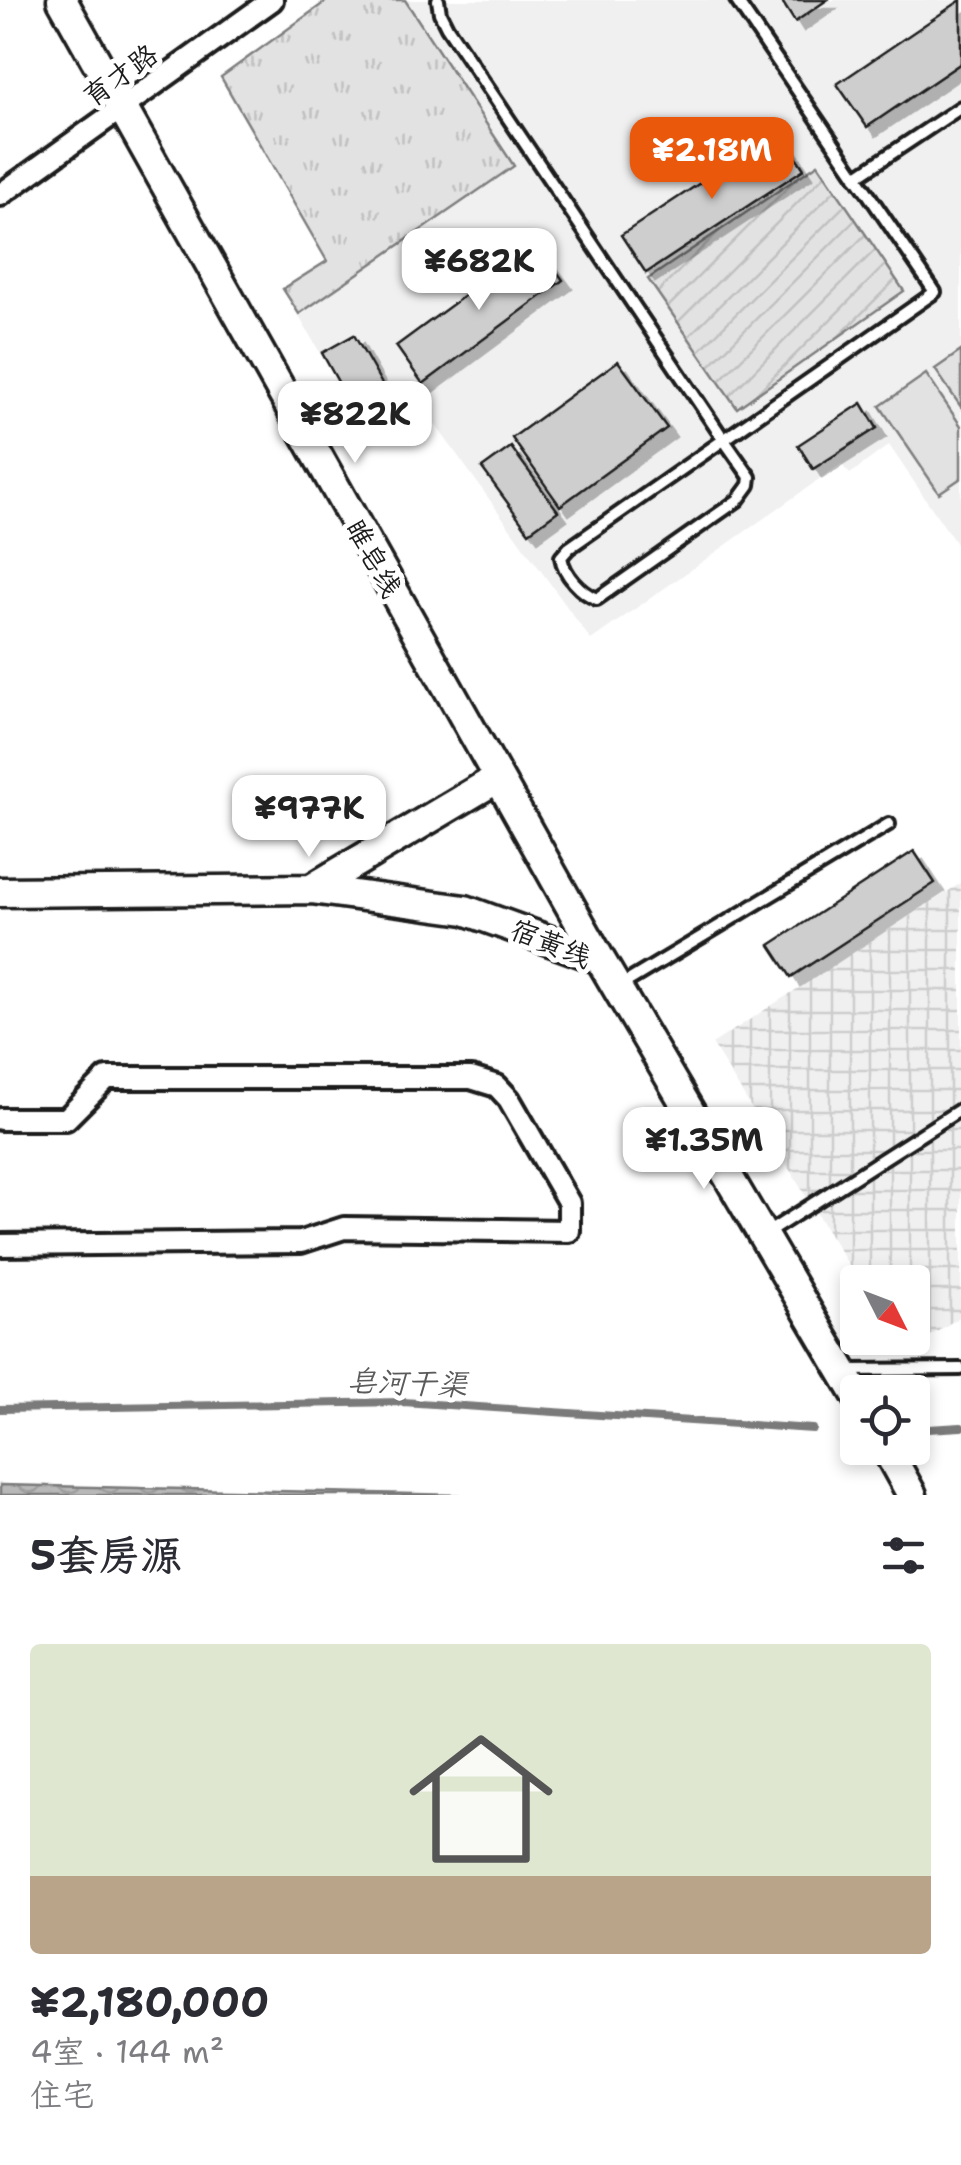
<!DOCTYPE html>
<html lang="zh">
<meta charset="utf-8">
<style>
:root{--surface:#fff;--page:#f2f2f3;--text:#2b2b33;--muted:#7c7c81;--line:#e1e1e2;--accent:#ea580c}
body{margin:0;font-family:"Shantell Sans","LXGW WenKai TC",sans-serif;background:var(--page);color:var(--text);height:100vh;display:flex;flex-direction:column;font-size:38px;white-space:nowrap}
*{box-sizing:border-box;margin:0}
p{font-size:32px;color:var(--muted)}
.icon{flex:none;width:55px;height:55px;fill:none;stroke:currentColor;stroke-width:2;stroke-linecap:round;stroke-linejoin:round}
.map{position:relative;height:1495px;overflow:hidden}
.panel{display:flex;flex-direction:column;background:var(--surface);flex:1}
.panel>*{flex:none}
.needle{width:65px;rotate:132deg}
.tools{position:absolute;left:840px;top:1265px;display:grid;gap:20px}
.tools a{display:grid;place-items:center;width:90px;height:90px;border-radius:10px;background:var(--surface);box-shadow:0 5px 15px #0003;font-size:50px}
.price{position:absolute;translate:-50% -85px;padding:0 22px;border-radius:20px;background:#fff;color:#222;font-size:32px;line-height:65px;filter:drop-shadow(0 2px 5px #0008)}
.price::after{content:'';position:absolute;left:50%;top:60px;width:30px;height:22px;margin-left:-15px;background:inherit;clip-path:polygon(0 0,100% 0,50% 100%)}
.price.current{background:var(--accent);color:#fff}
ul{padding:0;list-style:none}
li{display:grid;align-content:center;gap:20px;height:530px;padding:0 30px}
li+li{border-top:2px solid var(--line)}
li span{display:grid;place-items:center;height:310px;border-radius:10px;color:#555}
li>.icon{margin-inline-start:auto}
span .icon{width:180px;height:180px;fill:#fffc;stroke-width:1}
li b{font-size:42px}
h2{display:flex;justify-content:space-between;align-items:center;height:120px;padding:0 30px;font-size:42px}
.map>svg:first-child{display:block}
.built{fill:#f0f0f0}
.industrial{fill:url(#industrial-grid)}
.grass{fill:url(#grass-tufts);stroke:#7f7f7f;stroke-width:2.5}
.garden{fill:url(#garden-furrows);stroke:#7f7f7f;stroke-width:2.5}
.pitch{fill:#e2e2e2;stroke:#7f7f7f;stroke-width:2.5}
.water{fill:url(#water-waves);stroke:#7a7a7a;stroke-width:2.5}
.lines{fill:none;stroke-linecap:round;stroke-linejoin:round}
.stream{stroke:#7a7a7a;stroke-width:8}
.building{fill:#cecece;stroke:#1c1c1c;stroke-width:2.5;filter:url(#shadow)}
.service-casing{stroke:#1c1c1c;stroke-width:18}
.minor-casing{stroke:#1c1c1c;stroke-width:28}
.secondary-casing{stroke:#1c1c1c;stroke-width:35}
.service{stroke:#fff;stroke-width:10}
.minor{stroke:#fff;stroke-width:20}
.secondary{stroke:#fff;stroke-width:28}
.labels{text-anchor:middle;stroke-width:10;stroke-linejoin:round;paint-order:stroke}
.street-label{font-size:28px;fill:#1c1c1c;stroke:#fff}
.water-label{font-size:30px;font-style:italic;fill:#5a5a5a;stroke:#fff}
</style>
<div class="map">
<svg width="961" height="1495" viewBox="0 0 961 1495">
<defs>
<pattern id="industrial-grid" width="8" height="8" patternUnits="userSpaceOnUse" patternTransform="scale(2.5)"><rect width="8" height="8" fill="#f0f0f0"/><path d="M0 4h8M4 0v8" fill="none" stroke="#cdcdcd"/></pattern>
<pattern id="grass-tufts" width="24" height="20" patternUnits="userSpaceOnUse" patternTransform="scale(2.5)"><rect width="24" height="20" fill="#e2e2e2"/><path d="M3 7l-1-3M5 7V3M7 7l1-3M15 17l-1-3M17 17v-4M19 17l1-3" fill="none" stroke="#c1c1c1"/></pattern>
<pattern id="garden-furrows" width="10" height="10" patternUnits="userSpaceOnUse" patternTransform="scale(2.5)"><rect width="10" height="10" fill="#e2e2e2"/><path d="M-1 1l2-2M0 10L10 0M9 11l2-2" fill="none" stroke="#c1c1c1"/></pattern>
<pattern id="water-waves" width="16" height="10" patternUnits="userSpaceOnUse" patternTransform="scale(2.5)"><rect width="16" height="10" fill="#b8b8b8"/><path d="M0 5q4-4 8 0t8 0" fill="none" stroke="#9e9e9e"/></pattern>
<filter id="shadow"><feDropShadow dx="9" dy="9" stdDeviation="0" flood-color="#0004"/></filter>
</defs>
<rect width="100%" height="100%" fill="#fff"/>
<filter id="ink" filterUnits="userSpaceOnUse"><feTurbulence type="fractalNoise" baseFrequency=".01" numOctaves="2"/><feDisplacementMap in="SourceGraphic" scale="20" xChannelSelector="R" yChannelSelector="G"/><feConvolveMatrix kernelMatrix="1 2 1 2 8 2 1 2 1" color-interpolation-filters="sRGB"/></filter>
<g filter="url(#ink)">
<path class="built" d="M326,0H961V551L889,445L850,474L841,464L591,640L419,402L366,432L283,289L327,261L221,77Z"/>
<path class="industrial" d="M961,883V1316L903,1354L893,1338H912V1282H859L712,1044Z"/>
<path class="grass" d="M328,0H405L514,166L299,314L283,289L327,261L221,77Z"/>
<path class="garden" d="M818,164L904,291L737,408L648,279Z"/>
<path class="pitch" d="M961,351V407L935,369Z
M926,374L961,426V478L939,493L880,406Z"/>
<path class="water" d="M0,1485L461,1495H0Z"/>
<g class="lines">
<path class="stream" d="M0,1409L403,1402L813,1429
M912,1430L961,1427"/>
</g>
<path class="building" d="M781,0H827L795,22Z
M961,0V63L867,127L837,84Z
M779,131L804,169L646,273L621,235Z
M536,243L563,280L423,384L396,346Z
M354,335L399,414L366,432L322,353Z
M618,361L667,428L560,506L512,438Z
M862,403L877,428L813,469L798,445Z
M511,447L558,511L529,532L482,468Z
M914,851L935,883L791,977L770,945Z"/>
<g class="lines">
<g class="service-casing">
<path id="service" d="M438,0L440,13L447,27L724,440L750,477L749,485L738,500L597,599C581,593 564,575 561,557L569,548L935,292L736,0
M856,177L961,107
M620,986L889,824
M764,1235L961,1109
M848,1370L961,1369"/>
</g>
<g class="minor-casing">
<path id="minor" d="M0,195L272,0
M0,1119H66L107,1078H471L497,1086L509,1099L569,1203V1231L344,1228L301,1242L0,1245"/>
</g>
<g class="secondary-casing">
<path id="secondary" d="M62,0L600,959L858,1397
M311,889L498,778
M0,892L311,889L465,910L600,959
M886,1448L912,1495"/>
</g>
<use href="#service" class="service"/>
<use href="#minor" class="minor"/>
<use href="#secondary" class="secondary"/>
</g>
</g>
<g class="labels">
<g class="street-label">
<text transform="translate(120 75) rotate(-36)" y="10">育才路</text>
<text transform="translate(374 558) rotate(61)" y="10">睢皂线</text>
<text transform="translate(551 943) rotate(22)" y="10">宿黄线</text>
</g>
<g class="water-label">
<text transform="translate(407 1383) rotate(2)" y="10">皂河干渠</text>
</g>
</g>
</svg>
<div class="tools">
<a><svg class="needle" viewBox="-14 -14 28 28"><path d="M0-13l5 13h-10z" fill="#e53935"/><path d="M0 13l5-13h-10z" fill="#7c7c81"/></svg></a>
<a><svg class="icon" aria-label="locate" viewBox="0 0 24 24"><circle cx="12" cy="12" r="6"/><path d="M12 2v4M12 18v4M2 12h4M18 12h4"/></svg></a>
</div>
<b class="price current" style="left:712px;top:202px">¥2.18M</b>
<b class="price" style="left:479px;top:313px">¥682K</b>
<b class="price" style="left:355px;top:466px">¥822K</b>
<b class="price" style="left:309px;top:860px">¥977K</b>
<b class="price" style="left:704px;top:1192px">¥1.35M</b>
</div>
<section class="panel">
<h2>5套房源<svg class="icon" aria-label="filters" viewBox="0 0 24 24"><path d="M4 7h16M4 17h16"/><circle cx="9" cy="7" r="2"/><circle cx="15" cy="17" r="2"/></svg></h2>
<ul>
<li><span style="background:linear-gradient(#dfe7d0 75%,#b9a48a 0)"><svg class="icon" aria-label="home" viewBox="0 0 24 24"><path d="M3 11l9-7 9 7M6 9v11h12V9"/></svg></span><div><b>¥2,180,000</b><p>4室 · 144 m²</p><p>住宅</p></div></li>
</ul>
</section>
